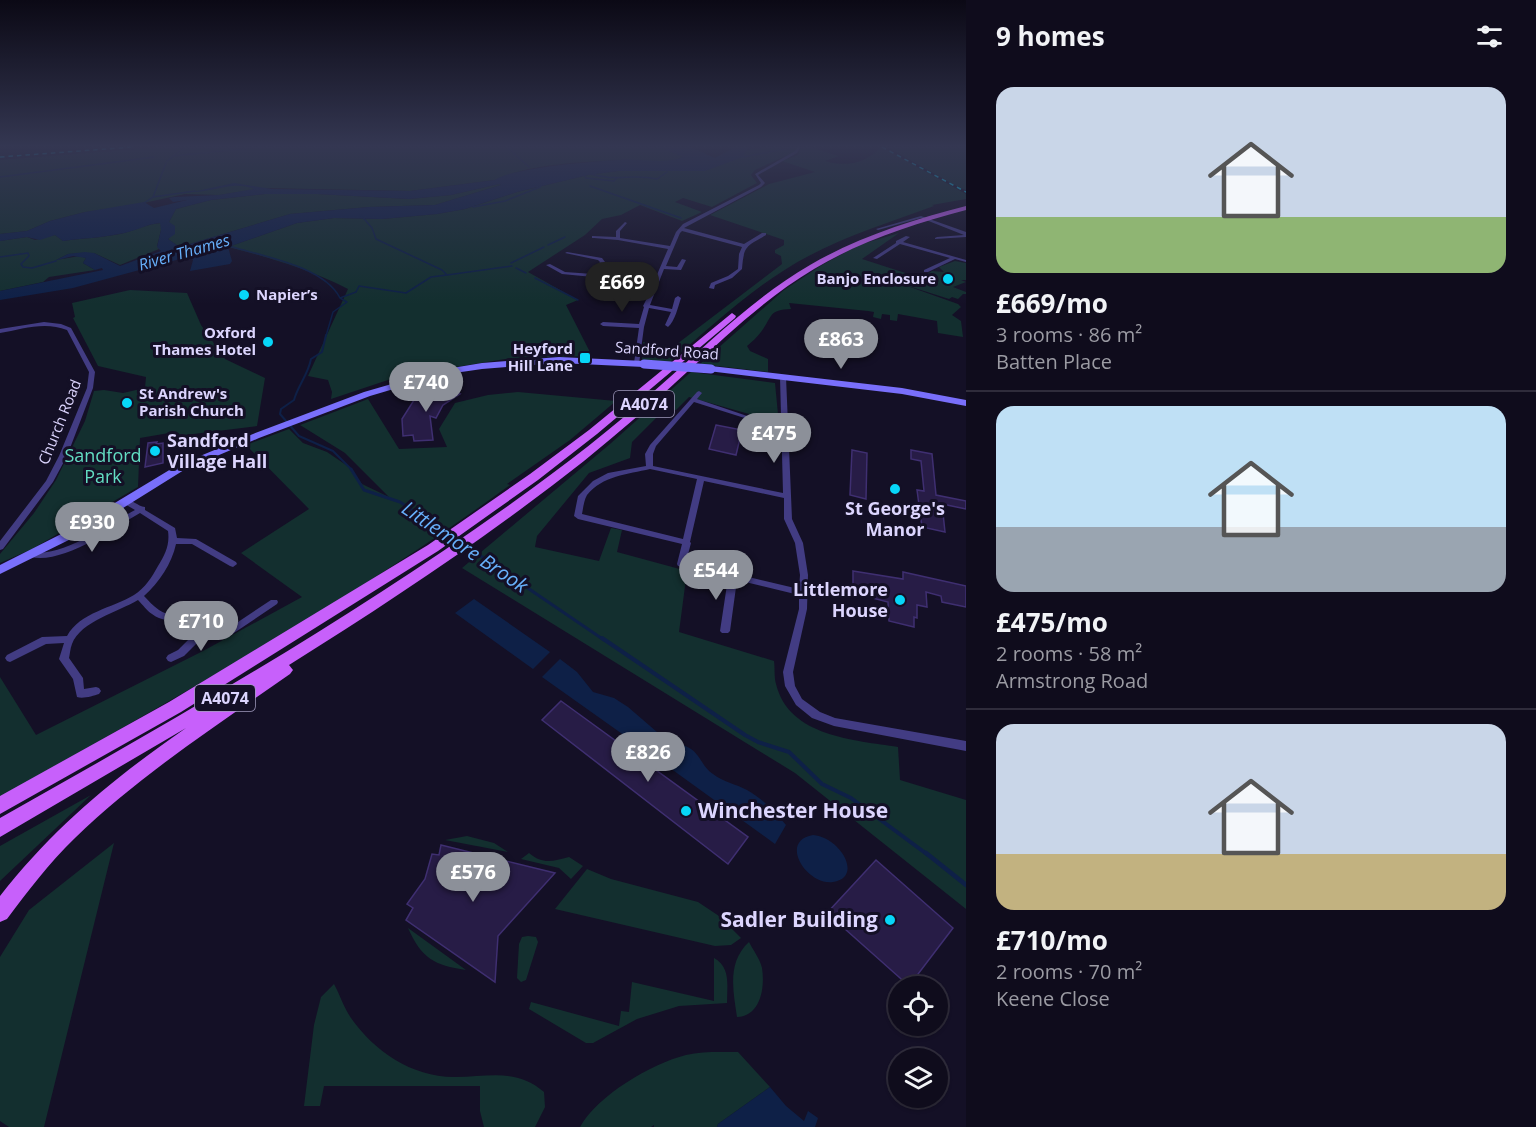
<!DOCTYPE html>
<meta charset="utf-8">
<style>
:root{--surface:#0f0c1c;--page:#181525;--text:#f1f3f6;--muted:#9b9ba3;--line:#2f2c3b;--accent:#8c9099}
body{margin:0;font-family:"Open Sans",sans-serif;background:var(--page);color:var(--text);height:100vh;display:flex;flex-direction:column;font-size:22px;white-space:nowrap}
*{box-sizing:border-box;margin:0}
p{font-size:20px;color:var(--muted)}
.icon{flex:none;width:33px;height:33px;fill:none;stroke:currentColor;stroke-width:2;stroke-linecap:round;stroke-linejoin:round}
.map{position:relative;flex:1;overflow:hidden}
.panel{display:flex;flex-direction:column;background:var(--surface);width:570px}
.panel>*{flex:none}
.tools{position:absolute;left:888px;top:976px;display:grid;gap:12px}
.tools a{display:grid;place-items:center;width:60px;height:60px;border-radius:50%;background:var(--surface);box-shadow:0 2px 4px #0004,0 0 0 2px var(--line);font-size:30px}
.price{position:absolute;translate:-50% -51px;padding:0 14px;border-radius:21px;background:var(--accent);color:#fff;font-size:20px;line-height:39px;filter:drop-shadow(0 2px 3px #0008)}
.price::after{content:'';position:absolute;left:50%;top:36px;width:18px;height:14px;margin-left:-9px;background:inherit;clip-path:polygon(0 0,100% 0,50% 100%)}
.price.active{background:#222;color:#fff}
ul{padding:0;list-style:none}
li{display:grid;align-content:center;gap:12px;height:318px;padding:0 30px}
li+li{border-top:2px solid var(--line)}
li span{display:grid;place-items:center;height:186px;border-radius:18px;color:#555}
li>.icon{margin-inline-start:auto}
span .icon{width:108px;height:108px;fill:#fffc;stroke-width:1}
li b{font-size:26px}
h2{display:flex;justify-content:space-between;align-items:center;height:72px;padding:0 30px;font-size:26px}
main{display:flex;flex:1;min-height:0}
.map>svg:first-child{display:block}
.green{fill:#132f2f}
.water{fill:#0e2047;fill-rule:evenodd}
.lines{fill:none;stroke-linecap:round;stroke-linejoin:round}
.stream-far4{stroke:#0e2047;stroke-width:1.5}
.stream-far3{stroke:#0e2047;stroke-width:2}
.stream-far2{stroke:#0e2047;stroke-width:3}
.stream-far1{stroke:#0e2047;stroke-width:4}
.stream{stroke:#0e2047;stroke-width:4.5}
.building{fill:#271c46;stroke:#3f2f71;stroke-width:1.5}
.street{fill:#423c83;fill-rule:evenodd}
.secondary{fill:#796ffb;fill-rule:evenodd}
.primary{fill:#c760fb;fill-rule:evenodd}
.rail{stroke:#07d6f8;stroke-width:1.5;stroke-dasharray:4.5 4;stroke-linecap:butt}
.secondary-bridge{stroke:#796ffb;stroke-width:9}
.poi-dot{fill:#07d6f8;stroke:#141026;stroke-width:2}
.labels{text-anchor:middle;stroke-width:6;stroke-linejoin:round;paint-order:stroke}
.far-poi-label{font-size:15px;font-weight:bold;fill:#dcd5fe;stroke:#141026;text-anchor:end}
.far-street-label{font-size:15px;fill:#dcd5fe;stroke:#141026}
.far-water-label{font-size:16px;font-style:italic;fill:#67b0fb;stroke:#141026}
.shield{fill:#141026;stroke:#a09abd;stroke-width:1.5}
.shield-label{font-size:16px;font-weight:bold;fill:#dcd5fe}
.poi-label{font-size:18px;font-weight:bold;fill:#dcd5fe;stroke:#141026;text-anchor:start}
.park-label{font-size:18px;fill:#63ddc3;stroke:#141026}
.water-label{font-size:20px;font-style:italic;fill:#67b0fb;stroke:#141026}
.near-poi-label{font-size:21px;font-weight:bold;fill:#dcd5fe;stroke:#141026;text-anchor:start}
</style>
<main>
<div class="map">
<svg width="966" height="1127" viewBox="0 0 966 1127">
<rect width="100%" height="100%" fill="#141026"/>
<path class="green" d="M164,147H659L684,156C668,167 638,158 619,160C582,162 528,164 495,180L410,191L264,188L219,195L185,194L130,206L85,212L50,221L27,231L0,234V160Z
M770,147H799L794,152L755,170L751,175L757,183L712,207L683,198L675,202L702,212L682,221L640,205L621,215L602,219L585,235L528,272L578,300L566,305L592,356L512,358L400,376L331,399L332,392L328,380L308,376L348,289C311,270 269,257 228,247L297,223L334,218L382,219L437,214L465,209L517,192L588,175L618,171H705L745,150Z
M801,147H810L839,156L825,161C845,167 865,164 880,148L885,149L966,194V199L932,205L934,206C882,225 829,241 783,271C742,297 706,331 669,363L642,360L643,342L673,347L782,264L781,256L775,253V250L784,245V240L710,215L769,184L815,172L782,161L798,155Z
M887,147H966V190L960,188Z
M499,184L501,185L435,205L369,207L290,214L183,246H178L168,239L171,236L169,222L176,209L211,200L265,194H317L409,199L451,195Z
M161,223V230L157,246L159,249L120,265L94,253L68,254L56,260L80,256L86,258L83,263L95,270L49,277L43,282L0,291V241L27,237L35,240L55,235L63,241C82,238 101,238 120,234C134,231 146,224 161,223Z
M899,233L862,259L921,278L932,271L944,272L939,267L955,261L966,263V280H961L966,282L953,287L966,292V294H963L958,299L952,297L949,299L896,282L958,304L961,307L952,315L961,321L963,337L938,333L937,321L898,314L897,321L890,320V315L882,314L881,319L873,317L874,312L868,311L789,303L791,309C768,310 773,316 761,332C757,337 752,342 747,346L750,351L768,359V372L700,364L784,290L822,265L859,245Z
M130,290L187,293L201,325L225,359L265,378L257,426L169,437V433L140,438L138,487L32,549L0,563V554L34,513L56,480L85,421L94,391L104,390L123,393L145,388L146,377L98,366L73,318L75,317L72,303Z
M691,372L775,383L780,435L770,420L689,397L676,410L666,408L632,442L630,458L589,473L537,536L535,547L599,561L611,528L622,530L617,552L687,571L679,632L774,661C775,668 774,677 776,684C789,737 855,740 898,747L900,780L966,800V909L795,773L462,568L610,444Z
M518,392L616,401L570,440L507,484L510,485C349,603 173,699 0,797V677L36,735L203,651L302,597L241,553L309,509L246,445L289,429L303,443L327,452L349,467L362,484L389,497L345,453L300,425L368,399L399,449L447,447L439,429L455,403L488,395Z
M91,795L0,881V846Z
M467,836L494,843L508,852L445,840Z
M114,843L44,1127H9L0,1121V957L29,910Z
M529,853C543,865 553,861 569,857L583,866L571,879L559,868L521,859Z
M587,869L611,879L698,902L719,916L741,938L731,945L715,946L555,909Z
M408,928L466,970C434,965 422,959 408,928Z
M528,936L536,937L538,942L526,980L521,982L517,978L519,944L522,937Z
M749,942C753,950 760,959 762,968C765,987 761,1016 737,1017C733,990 727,962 749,942Z
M714,958C731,967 727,986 727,1003L679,1006L637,1019L593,1043H586L529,1009L531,1002L619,1026L621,1011L629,1012L632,982L714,1001Z
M334,984C340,995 344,1008 351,1018C374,1051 413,1078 456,1077C489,1077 516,1068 544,1092L545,1107L535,1127H484L480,1111V1086H324L320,1106H304L314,1025L321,997Z
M738,1052L770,1087L718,1124L717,1127H654V1125L651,1127H580C598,1095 651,1064 686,1055C702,1051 722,1052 738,1052Z"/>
<path class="water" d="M659,147H690L715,158L732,149L731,147H748L743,157L705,171H618L588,175L517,192L465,209L437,214L382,219L334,218L297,223L228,247L232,261L230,264L190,271L193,260L191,256L73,288L0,300V291L103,270L102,268L95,270L83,263L86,258L73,256L54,261L68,254L85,252L94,253L120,266L161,251L157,247L161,230L160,223C146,224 134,232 119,234C101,238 82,238 63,241L55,235L40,240L27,237L0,241V234L27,231L50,221L85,212L144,202L154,208L187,200L173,202L169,198L174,197L219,195L254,189C234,180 214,192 192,192L234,183L272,189L410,191L495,180C511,168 595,161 619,160C640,158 664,165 683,157ZM499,184L501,185L435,205L369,207L290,214L183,246H178L168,239L175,234V226L169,222L176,209L211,200L265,194H317L409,199L451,195Z
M474,599L550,652L533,669L455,613Z
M560,659L577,672L593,692L614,698L628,707L657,732L642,748L542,677Z
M668,734C675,742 683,744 691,749C701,756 703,768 713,774C723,782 736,784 747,790C763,799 775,812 786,825L775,844L652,755Z
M813,835C840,837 864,877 833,882C807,886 778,841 813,835Z
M770,1087L786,1106L804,1121L808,1111L818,1118L815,1127H717L718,1124Z"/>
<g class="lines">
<path class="stream-far4" d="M507,147L529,167
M173,156L261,147
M743,157L790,148
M167,161L185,147
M584,174L586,178L614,181L617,178
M591,174C615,182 634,173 657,179L667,172
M0,177L154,157
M590,186L681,218
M153,197L166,163
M144,203L153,197L195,191
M473,207L505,201L540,187L542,184
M548,245L565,237
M229,246C261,256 324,266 340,298
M0,257L28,253L29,256L21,264L23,267L32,268L56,261
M511,263L544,247
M516,268L526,273
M447,275L512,266
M535,278L578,300
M326,336L333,312L347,302L340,298L356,292L359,286L406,293L431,277L447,275L442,270L376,239L372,228L360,214"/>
<path class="stream-far3" d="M326,335L322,352L311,359C308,375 298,385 294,400L281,409L280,414L299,436L333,451L352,470"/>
<path class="stream-far2" d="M351,469L364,490L400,502L448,534
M466,546L604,640"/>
<path class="stream-far1" d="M602,638L745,735L758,742L789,752L822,784L851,798L928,855"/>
<path class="stream" d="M926,853L966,885"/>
</g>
<path class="building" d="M438,385L460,394L443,405L436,418L430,416L433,440L414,441L413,435L403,436L402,419L414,400Z
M716,425L742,430L736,455L709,449Z
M157,442L156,444L163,443V463L145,467L148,443Z
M852,450L867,453L866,499L850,495Z
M911,450L932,454L936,495L966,501V509L942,504L945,532L922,527L917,490L924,491L921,461L911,459Z
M853,571L903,579V572L966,586V607L942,602L941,596L926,592L927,607L917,605V618L914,617V627L889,621L888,602L853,593Z
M561,701L748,837L728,864L542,720Z
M441,845L555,873L498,936L495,982L406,920L413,908L407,904L425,879L432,854L439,855Z
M876,860L953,928L909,986L827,913Z"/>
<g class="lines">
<path class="street" d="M798,147H801L797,153L758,175L765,183L761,187L684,228L744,244L762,233H766V235C746,247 744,245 742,269L732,278L715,285L714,289L709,288L711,283L728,276L738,269L739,254L742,247L682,231L680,233L666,266L677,267L682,259L686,260L681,270L664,269L650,305L672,309L675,298L678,296L681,298C678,307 675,321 668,327L665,325L671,312L649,308L644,327L639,364L634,363L639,328L603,326L600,324L603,322L639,324L644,307L643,306L649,294L597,285L593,277L562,274L546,265L550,264L565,272L593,274L600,262L598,260L565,253L567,252L602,258L605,262L597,276L601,283L650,291L668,249L618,240L594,238H592V236L616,237V231L625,222L627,223L620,231V238L670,246L676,232L683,224L759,185L761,183L755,174L795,151Z
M921,216L966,232V237L935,239V238L937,237L964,235L921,218L878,230L876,229Z
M906,236L910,237L903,242L966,260V262L955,259L928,272H924V270L950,258L900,244L877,259L873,258L896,243V241Z
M44,322L61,324L71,328L95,372L93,388L67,456L53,482L3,549L0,550V541L46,481L59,456L87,388L89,372L67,330C45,321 22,329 0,333V329Z
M783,375L786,377L792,519L803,543L808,575L807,609L793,672L795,686L802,699L820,712L835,718L966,741V751L834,726L812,718L796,705L785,686L783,672L799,609V595L737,580L730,631L728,633H722L720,631L728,578L678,566L677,564L682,544L578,519L574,516L578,496L593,481L608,473L646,466L645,454L650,445L697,392L699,391L702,393L697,399L759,420L758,421H754L694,402L656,446L653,454V466L783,493L780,377ZM650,469L697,479L683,539L582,514C583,509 584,500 587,495C602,476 628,474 650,469ZM704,481L784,498V519L795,543L800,575L799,589L686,562L691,543L690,542Z
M123,499C131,498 137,506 145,507V510L175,528L177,538L196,539L236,562L237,564L233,567L230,566L192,544H176C172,563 159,583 144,596C149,601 153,606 159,610C178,622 184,607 198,635L223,632L271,600H277L278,602L277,604L228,637L198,642L184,656L171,662L168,661L166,658L168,655L178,650L190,638C178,612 170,627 152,614C147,611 143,605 138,600C118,612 81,621 72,644C70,649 70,654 69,658L83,678L84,689L96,687L99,688L101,691L99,694C93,696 83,699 77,697L73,679L59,659L64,643L46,644L10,662L7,661L5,658L7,655L42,637L67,636C80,612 113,608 134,595C145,588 152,577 158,566C165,555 170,545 168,531L140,513C114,528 61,565 31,557L30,555L34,552C62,557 110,524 135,510L123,503L122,501Z"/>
<path class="secondary" d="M559,357L644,361L648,364L644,367L559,363L482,369L441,375L370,396L259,438L184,470L83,533L0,574V565L75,527L176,466L253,434L364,392L440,370L482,363Z
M711,366L902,388L966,400V406L902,394L708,371V367Z"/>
<path class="primary" d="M966,206V210C913,224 861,241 814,269C767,297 727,335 687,372C654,403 619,432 584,461C490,535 390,602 289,665L293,670L290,674C216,726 140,775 75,838C49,863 28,891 7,919L0,922V896C55,826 114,778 186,728L0,837V818C174,720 349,620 512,503C564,466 614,427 661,385C709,343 755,297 810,265C858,237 912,220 966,206Z
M732,313L736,316L735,318L597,434L538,480L438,551L181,712L0,814V796L169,702L428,545L530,474L589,430Z"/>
<path class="rail" d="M882,147L966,192
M0,157L132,147"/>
<path class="secondary-bridge" d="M644,364L711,369"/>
</g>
<linearGradient id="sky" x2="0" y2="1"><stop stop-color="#0b0915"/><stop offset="0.48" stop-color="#343752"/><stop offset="1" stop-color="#343752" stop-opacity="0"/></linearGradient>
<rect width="966" height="304" fill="url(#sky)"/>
<g class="poi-dot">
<circle cx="948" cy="279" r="6"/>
<circle cx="244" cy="295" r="6"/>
<circle cx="268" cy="342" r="6"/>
<rect x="579" y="352" width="12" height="12" rx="3"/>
<circle cx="127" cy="403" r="6"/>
<circle cx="155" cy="451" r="6"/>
<circle cx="895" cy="489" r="6"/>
<circle cx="900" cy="600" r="6"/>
<circle cx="686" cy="811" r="6"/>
<circle cx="890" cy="920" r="6"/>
</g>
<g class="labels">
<g class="far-poi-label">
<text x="936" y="284">Banjo Enclosure</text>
<text x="256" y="300" text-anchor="start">Napier’s</text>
<text x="256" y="338">Oxford<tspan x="256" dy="17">Thames Hotel</tspan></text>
<text x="573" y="354">Heyford<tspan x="573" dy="17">Hill Lane</tspan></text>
<text x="139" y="399" text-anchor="start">St Andrew's<tspan x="139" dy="17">Parish Church</tspan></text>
</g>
<g class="far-street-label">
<text transform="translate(667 351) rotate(4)" y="5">Sandford Road</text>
<text transform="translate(60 422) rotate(-68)" y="5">Church Road</text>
</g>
<g class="far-water-label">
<text transform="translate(184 252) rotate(-16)" y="6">River Thames</text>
</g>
<g class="shield">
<rect x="614" y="391" width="60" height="26" rx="4.5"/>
<rect x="195" y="685" width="60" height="26" rx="4.5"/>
</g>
<g class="shield-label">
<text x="644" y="410">A4074</text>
<text x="225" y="704">A4074</text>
</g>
<g class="poi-label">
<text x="167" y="447">Sandford<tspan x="167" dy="21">Village Hall</tspan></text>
<text x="895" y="515" text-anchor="middle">St George's<tspan x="895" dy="21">Manor</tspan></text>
<text x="888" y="596" text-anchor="end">Littlemore<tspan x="888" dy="21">House</tspan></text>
</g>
<g class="park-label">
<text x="103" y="462">Sandford<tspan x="103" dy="21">Park</tspan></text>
</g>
<g class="water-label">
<text transform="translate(465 547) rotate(34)" y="7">Littlemore Brook</text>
</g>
<g class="near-poi-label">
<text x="698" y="818">Winchester House</text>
<text x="878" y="927" text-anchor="end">Sadler Building</text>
</g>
</g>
</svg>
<div class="tools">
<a><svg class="icon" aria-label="locate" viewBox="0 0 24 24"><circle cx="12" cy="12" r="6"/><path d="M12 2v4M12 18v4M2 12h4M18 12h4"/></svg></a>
<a><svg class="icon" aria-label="layers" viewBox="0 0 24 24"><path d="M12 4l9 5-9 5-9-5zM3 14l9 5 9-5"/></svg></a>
</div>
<b class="price active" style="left:622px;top:313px">£669</b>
<b class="price" style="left:841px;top:370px">£863</b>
<b class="price" style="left:426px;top:413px">£740</b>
<b class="price" style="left:774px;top:464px">£475</b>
<b class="price" style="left:92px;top:553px">£930</b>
<b class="price" style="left:716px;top:601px">£544</b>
<b class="price" style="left:201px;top:652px">£710</b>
<b class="price" style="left:648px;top:783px">£826</b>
<b class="price" style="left:473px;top:903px">£576</b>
</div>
<section class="panel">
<h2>9 homes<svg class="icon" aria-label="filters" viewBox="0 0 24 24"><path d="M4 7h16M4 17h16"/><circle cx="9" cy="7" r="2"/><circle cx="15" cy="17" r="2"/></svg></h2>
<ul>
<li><span style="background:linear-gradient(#c9d6e8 70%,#8fb573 0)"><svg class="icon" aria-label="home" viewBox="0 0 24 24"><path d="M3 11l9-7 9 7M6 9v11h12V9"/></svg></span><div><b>£669/mo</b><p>3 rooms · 86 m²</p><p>Batten Place</p></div></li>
<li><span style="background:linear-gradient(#bfe0f5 65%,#9aa5b1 0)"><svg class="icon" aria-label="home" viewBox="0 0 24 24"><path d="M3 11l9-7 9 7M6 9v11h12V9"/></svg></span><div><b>£475/mo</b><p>2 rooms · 58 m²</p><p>Armstrong Road</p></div></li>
<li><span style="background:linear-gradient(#c9d6e8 70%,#c2b280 0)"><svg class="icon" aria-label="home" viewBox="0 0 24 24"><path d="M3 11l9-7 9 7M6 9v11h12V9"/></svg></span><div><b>£710/mo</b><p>2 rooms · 70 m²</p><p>Keene Close</p></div></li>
</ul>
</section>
</main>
